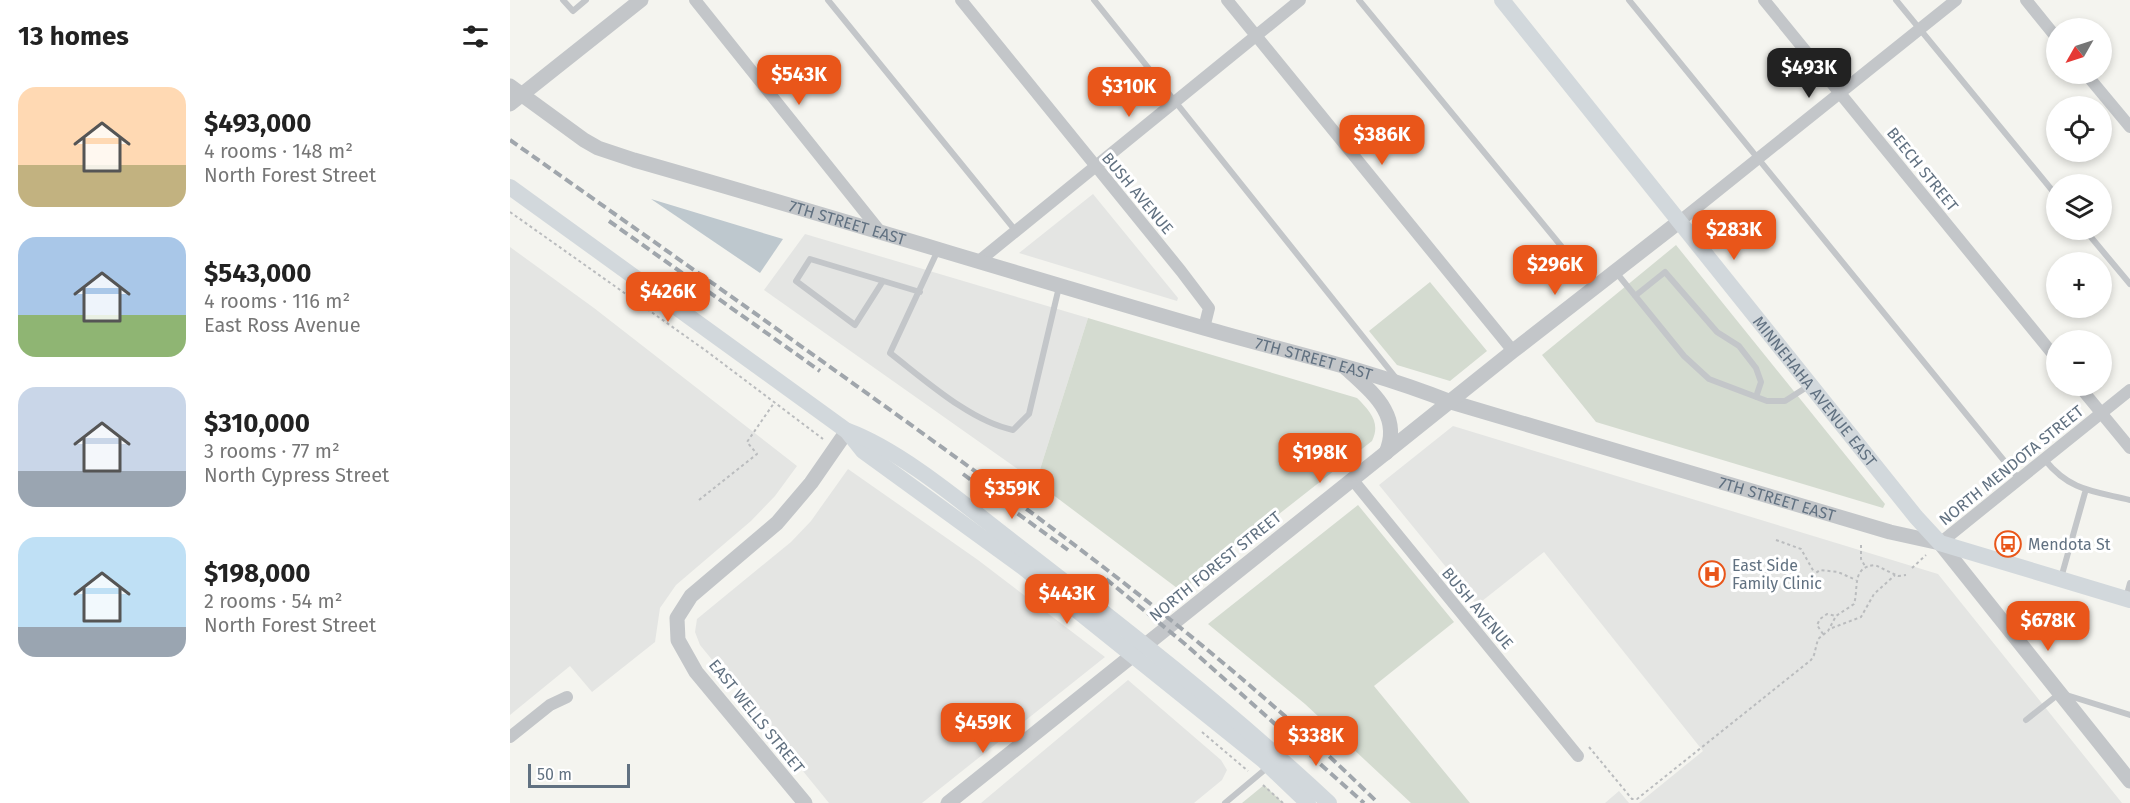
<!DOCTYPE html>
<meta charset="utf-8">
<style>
:root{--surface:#fff;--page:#f2f2f2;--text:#222;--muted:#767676;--accent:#e9561a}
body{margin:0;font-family:"Fira Sans",sans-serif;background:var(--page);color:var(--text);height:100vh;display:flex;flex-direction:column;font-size:22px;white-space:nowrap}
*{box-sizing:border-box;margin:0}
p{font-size:20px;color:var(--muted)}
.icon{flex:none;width:33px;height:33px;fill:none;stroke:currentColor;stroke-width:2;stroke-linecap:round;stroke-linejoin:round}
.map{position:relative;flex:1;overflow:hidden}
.details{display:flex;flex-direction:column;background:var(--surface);width:510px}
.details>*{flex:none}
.needle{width:39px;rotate:231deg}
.controls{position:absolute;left:1536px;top:18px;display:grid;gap:12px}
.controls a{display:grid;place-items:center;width:66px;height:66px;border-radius:50%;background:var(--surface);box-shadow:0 3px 9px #0003;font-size:30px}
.scale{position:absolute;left:18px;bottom:15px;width:102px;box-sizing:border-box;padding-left:6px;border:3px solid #617181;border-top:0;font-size:16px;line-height:21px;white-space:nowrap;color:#617181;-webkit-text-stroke:4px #fff;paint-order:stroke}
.price{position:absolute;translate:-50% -51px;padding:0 14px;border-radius:12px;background:var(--accent);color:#fff;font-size:20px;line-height:39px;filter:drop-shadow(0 2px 3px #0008)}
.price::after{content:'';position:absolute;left:50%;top:36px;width:18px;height:14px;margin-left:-9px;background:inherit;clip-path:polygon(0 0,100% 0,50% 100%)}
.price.selected{background:#222;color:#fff}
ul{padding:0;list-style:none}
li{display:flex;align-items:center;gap:18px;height:150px;padding:0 18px}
li span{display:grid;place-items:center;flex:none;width:168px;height:120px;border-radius:18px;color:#555}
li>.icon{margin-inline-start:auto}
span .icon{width:72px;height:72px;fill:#fffc;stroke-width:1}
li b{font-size:26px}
h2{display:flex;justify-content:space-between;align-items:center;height:72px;padding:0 18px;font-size:26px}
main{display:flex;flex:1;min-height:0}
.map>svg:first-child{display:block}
.built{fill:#e4e5e3}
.green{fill:#d4dbd0}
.water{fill:#bec8ce}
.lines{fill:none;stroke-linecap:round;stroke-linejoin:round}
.path{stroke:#babcbe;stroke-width:2;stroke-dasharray:3 3;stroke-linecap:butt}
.service{stroke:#c3c6c9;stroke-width:6}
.minor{stroke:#c3c6c9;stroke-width:12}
.tertiary{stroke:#c3c6c9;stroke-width:15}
.secondary{stroke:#d2d8dc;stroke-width:16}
.rail{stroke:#a0a6ac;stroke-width:4;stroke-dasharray:9 4.5;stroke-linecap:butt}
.labels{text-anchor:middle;stroke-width:6;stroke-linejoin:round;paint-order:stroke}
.street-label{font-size:16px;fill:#617181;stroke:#fff}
.poi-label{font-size:16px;fill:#617181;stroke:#fff;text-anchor:start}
</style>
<main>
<section class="details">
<h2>13 homes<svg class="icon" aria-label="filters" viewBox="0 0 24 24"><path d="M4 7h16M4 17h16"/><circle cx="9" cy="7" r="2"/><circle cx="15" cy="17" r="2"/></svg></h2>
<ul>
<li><span style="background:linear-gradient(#ffd9b3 65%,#c2b280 0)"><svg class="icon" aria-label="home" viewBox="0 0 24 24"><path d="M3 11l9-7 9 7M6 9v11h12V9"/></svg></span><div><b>$493,000</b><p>4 rooms · 148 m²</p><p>North Forest Street</p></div></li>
<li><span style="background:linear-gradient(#a9c7e8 65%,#8fb573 0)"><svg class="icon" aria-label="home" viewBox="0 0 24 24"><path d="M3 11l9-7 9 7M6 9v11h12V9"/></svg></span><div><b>$543,000</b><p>4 rooms · 116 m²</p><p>East Ross Avenue</p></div></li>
<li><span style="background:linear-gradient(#c9d6e8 70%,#9aa5b1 0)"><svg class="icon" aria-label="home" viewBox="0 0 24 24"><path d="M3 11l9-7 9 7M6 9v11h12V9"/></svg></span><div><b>$310,000</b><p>3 rooms · 77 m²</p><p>North Cypress Street</p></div></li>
<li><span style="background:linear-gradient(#bfe0f5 75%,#9aa5b1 0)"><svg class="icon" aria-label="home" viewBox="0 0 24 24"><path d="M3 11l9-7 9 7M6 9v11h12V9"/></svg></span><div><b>$198,000</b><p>2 rooms · 54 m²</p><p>North Forest Street</p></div></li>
</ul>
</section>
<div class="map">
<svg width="1620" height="803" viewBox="0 0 1620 803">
<rect width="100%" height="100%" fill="#f4f4ef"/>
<path class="built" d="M583,194L668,298L667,301L509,253Z
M295,234L578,318L526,482L254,290Z
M0,247L84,308L287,466L265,496L241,521L166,585L150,608L145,642L82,692L60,666L0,715Z
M943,426L1428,574L1612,803H1129L1193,751L1034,552L967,605L869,485Z
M338,469L468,560L595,657L412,803H319L190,645L185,632L187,619L281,542L301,521Z
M618,680L711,760L717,770L712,780L684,803H471Z
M1109,791L1119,803H1095Z"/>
<path class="green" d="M1166,245L1375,504L1373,508L1086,422L1032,355Z
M920,282L977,351L940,381L887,365L859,331Z
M578,318L847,398C860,411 871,423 862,441L671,591L526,482Z
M848,505L944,622L864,686L960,803H901L795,704L698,624Z
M754,785L773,803H732Z"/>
<path class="water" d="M141,199L273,239L250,273Z"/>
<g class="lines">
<path class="path" d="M0,212L195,350L313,439
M189,500L247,454L237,442L264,403
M1266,540L1291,549L1304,572
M1351,545V559L1356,568
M1402,568L1416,555
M1275,574L1293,582L1310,570L1328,572L1346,580
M1322,628L1351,617L1364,594L1385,575
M1313,634L1307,625L1310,619L1317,614L1326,616
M692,732L738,771
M1079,747L1122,799H1127L1301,660L1304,655L1308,639L1318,631L1326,616L1344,604C1349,588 1341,567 1365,565L1388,576L1396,575
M753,785L773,803"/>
<path class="service" d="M53,0L63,11L76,0
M318,0L505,230
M584,0L886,378
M849,0L1084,286
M1119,0L1509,479
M1386,0L1546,195
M1575,230L1620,284
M428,250L380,353C415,380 460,421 503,430L519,414L549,287
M1105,271L1174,356L1199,379L1257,401H1275L1300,385
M373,281L345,325L286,281L300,259L410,292
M1125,296L1155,272L1207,332L1229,346L1246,368L1251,382L1246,397
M1535,460C1560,491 1583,491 1620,500
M1551,578L1576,489
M1616,598L1620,583
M1516,720L1550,693L1620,715
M715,803L758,767"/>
<path class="minor" d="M185,0L369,230
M451,0L671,271L699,308L694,328
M717,0L1003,351
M1254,0L1546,358
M1516,0L1546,37
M1576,74L1620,127
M1170,221L1446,0
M469,261L790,0
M1569,386L1620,448
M842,479L1068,756
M1430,543L1620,390
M0,737L40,705L57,697"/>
<g class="tertiary">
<path id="s1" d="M0,86L74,140L88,148L124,160C314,214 504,273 694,328C777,352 861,370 941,402L1380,532L1430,543L1620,781"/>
<path d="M0,104L131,0"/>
<path d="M835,367C860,391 893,414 876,453"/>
<path d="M295,803L186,672L168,640L167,618L181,596L267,523L301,483L337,431"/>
<path d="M438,803L1003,351L1170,221"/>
</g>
<g class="secondary">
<path id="s2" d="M992,0L1406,517L1430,543L1620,600"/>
<path d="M0,187L337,431L353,451L514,568L753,760L798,803"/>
<path d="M338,431C392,451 456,506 503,542C611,625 719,710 819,803"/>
</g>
<path class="rail" d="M0,140C136,236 272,332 408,430C568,545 727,664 868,803
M99,221L310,371
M453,474L558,550
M596,579L675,644L854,803"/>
</g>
<defs>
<g id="bus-ring" transform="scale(1.35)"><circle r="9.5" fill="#fff" stroke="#e9561a" stroke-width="1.5"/><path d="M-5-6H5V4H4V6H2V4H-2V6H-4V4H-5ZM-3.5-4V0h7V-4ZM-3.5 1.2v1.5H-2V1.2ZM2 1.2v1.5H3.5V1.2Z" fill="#e9561a"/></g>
<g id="hospital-ring" transform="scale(1.35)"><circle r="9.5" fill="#fff" stroke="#e9561a" stroke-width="1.5"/><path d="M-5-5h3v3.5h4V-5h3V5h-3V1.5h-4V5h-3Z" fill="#e9561a"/></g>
</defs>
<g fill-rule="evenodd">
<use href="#bus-ring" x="1498" y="544"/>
<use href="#hospital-ring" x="1202" y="574"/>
</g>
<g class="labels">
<g class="street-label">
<text transform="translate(1413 169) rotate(51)" y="6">BEECH STREET</text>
<text transform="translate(628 193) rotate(50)" y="6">BUSH AVENUE</text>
<text dy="6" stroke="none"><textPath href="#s1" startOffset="368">7TH STREET EAST</textPath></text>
<text dy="6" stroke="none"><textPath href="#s1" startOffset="854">7TH STREET EAST</textPath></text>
<text dy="6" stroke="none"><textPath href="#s2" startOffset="501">MINNEHAHA AVENUE EAST</textPath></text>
<text transform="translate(1501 465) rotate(-39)" y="6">NORTH MENDOTA STREET</text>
<text dy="6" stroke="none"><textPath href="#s1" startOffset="1338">7TH STREET EAST</textPath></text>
<text transform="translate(705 566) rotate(-39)" y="6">NORTH FOREST STREET</text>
<text transform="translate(968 608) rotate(50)" y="6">BUSH AVENUE</text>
<text transform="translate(247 716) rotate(51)" y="6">EAST WELLS STREET</text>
</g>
<g class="poi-label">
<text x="1518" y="550">Mendota St</text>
<text x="1222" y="571">East Side<tspan x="1222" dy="18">Family Clinic</tspan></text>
</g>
</g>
</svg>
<div class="controls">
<a><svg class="needle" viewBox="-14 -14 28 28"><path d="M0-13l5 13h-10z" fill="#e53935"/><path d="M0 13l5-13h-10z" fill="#767676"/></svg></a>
<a><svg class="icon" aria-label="locate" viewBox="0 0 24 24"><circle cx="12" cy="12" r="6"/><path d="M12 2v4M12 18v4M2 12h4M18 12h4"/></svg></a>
<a><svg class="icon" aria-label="layers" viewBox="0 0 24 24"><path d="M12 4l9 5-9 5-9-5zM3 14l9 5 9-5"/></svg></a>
<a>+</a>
<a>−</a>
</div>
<div class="scale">50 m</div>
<b class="price selected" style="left:1299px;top:99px">$493K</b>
<b class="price" style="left:289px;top:106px">$543K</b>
<b class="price" style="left:619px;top:118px">$310K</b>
<b class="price" style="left:872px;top:166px">$386K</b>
<b class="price" style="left:1224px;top:261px">$283K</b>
<b class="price" style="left:1045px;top:296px">$296K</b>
<b class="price" style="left:158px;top:323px">$426K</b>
<b class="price" style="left:810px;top:484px">$198K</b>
<b class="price" style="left:502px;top:520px">$359K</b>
<b class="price" style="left:557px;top:625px">$443K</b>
<b class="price" style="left:1538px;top:652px">$678K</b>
<b class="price" style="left:473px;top:754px">$459K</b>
<b class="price" style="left:806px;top:767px">$338K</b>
</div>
</main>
